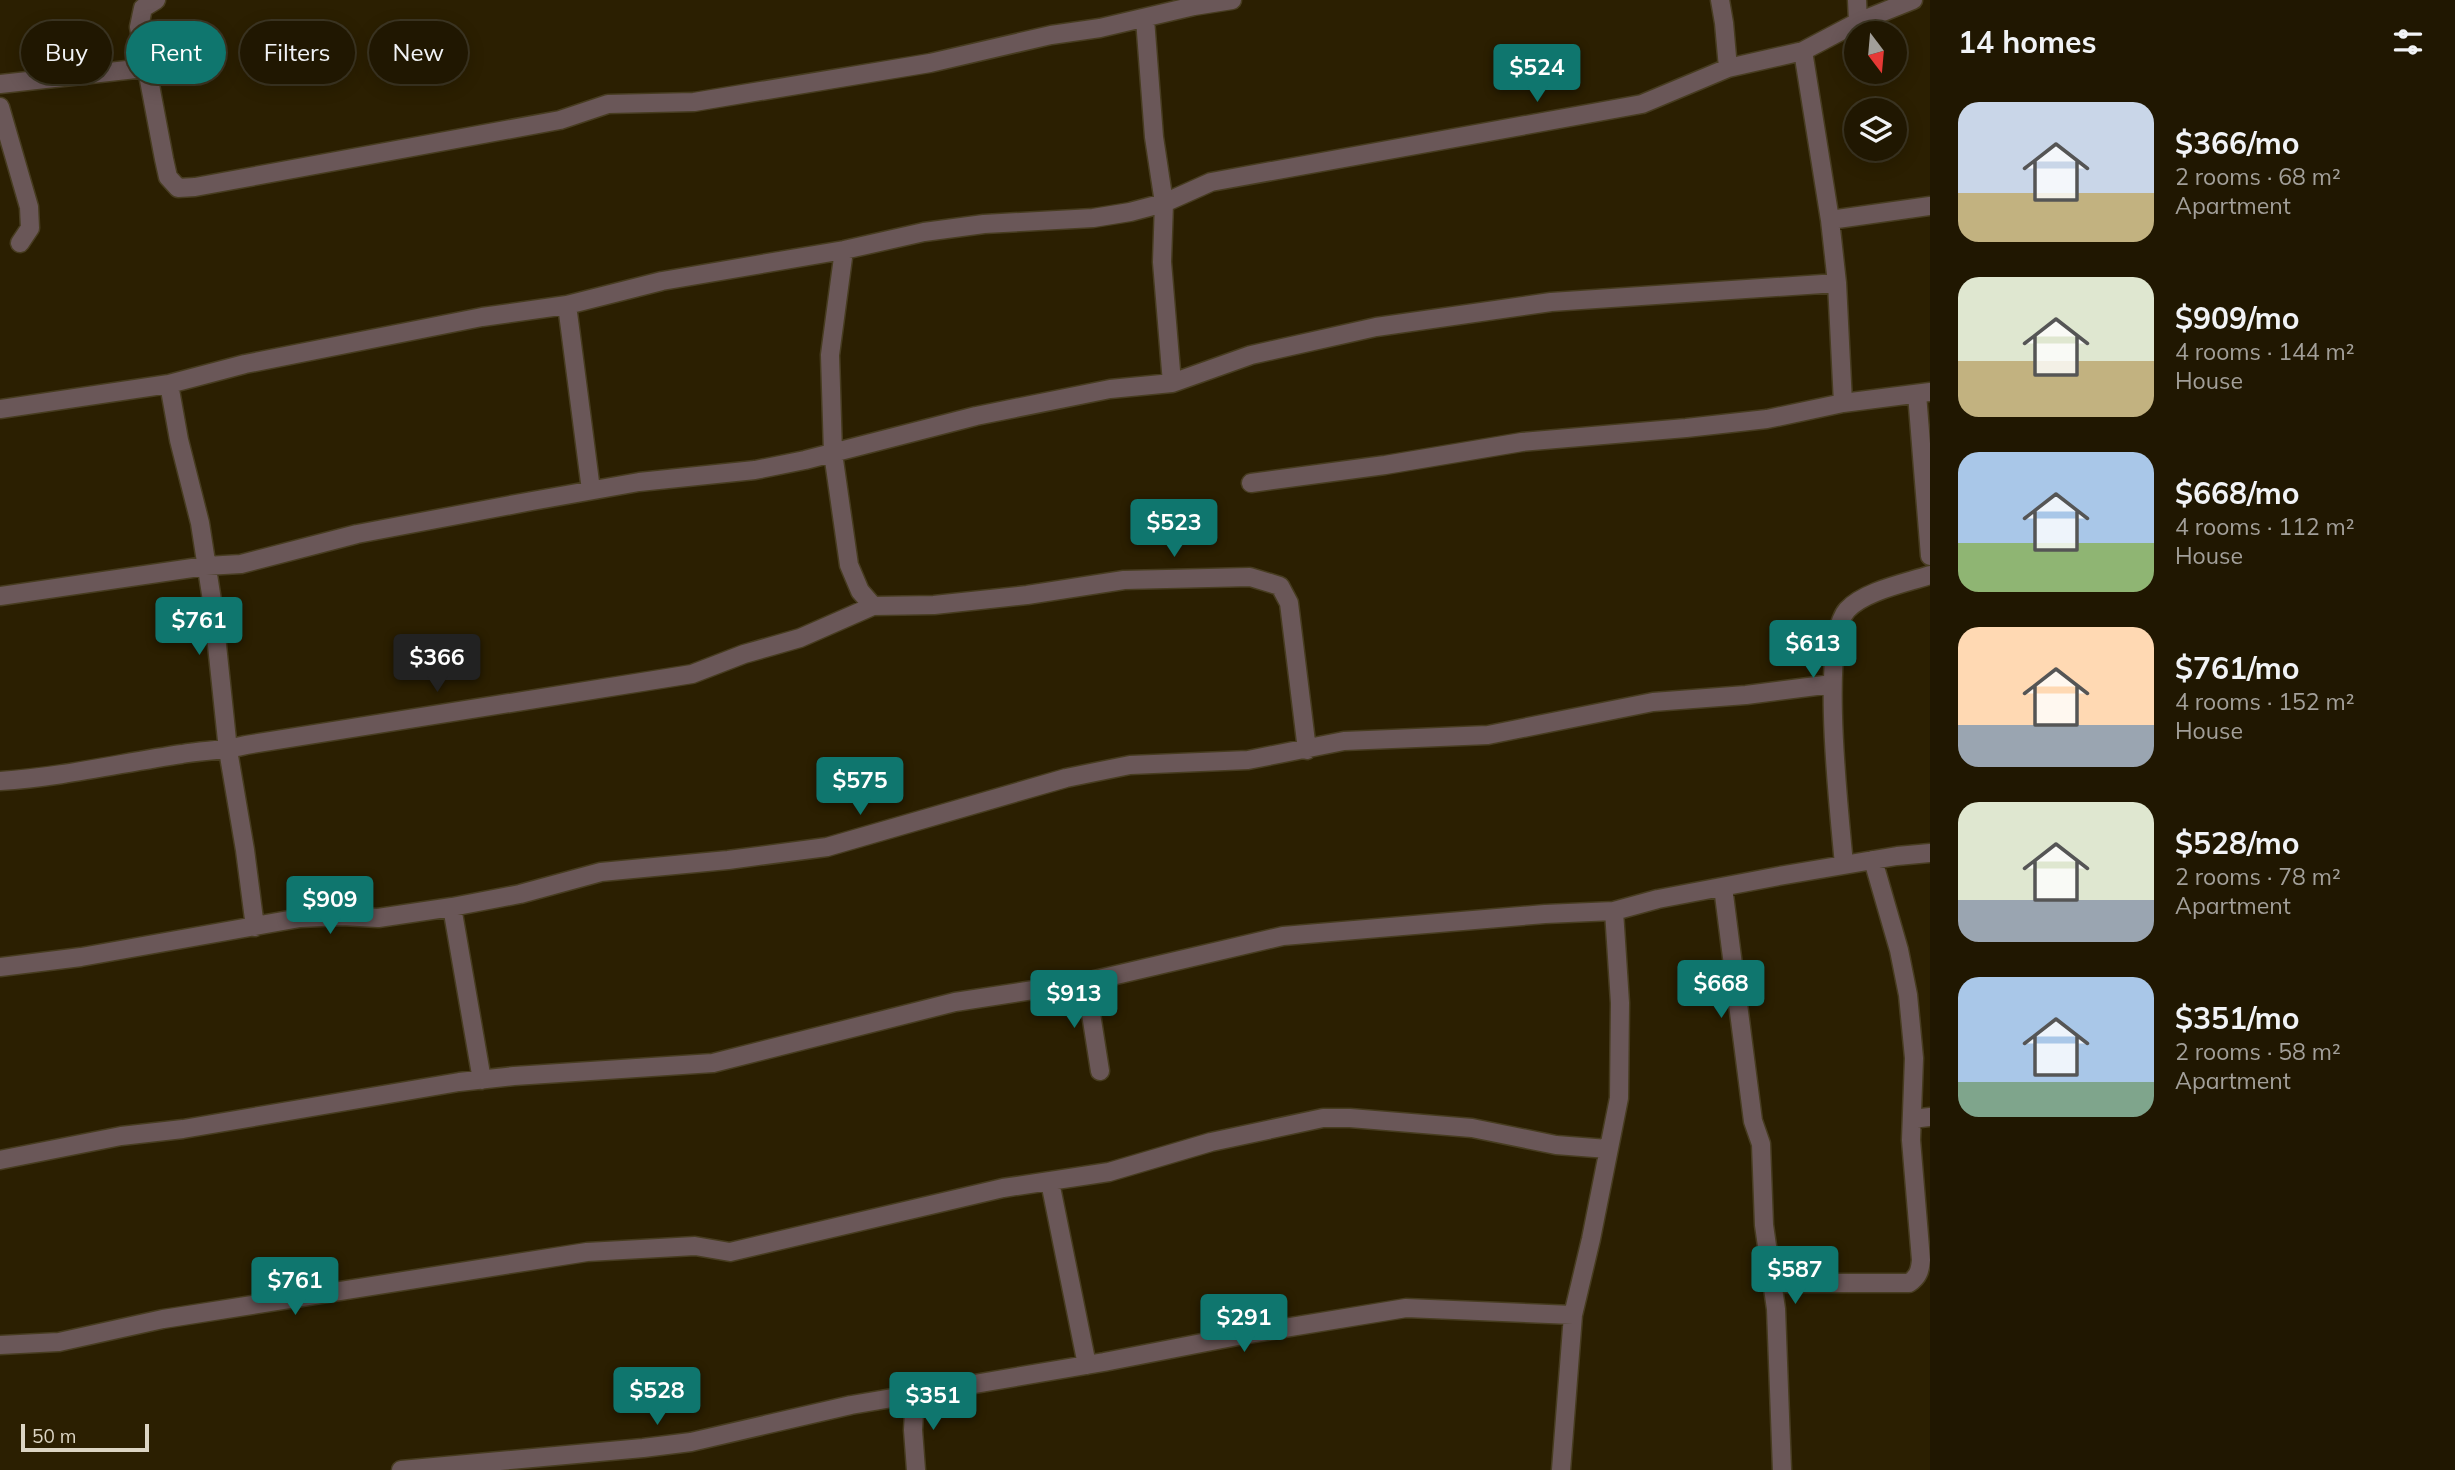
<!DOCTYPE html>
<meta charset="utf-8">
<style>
:root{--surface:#201701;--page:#2d2410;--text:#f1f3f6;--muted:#a29f99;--line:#3d3623;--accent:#0f766e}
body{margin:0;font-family:Mulish,sans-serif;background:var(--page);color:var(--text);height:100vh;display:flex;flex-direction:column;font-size:26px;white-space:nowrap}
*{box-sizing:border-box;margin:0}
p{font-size:23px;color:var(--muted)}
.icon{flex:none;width:38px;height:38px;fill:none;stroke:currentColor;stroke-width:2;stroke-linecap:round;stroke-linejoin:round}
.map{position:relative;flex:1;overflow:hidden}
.panel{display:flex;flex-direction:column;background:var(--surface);width:525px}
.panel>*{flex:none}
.top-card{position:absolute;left:21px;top:21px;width:665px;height:63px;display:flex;gap:14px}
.needle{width:46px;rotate:164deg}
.fabs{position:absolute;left:1844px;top:21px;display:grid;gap:14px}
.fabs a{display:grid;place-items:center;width:63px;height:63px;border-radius:50%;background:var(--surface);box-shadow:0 4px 18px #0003,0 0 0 2px var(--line);font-size:35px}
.scale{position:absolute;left:21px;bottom:18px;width:128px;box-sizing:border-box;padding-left:7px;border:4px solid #dcd5c4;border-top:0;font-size:19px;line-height:24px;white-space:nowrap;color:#dcd5c4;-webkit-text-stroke:5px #2b1f01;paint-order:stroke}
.price{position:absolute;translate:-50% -60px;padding:0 16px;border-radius:7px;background:var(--accent);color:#fff;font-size:23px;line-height:46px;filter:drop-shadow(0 2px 4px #0008)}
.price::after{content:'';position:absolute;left:50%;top:42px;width:21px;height:16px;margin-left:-10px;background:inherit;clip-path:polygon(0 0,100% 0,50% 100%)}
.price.active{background:#222;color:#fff}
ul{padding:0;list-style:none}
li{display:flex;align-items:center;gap:21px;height:175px;padding:0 28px}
li span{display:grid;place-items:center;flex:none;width:196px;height:140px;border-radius:21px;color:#555}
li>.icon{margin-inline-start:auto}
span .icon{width:84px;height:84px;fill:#fffc;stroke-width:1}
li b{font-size:30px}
h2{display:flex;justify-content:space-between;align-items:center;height:84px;padding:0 28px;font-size:30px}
.tag{padding:0 24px;border-radius:32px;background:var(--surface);box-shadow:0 4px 18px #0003,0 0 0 2px var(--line);font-size:24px;line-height:63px}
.tag.active{background:var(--accent);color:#fff}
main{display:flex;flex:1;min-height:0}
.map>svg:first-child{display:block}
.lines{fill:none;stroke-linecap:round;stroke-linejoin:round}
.minor-casing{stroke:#473c20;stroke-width:21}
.minor{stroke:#6a5758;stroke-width:18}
</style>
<main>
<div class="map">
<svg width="1930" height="1470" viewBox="0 0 1930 1470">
<rect width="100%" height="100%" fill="#2b1f01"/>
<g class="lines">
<g class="minor-casing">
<path id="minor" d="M156,0L143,8L139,27L164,159L168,177L178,188L195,187L560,120L608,104L694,102L930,63L1051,35L1100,28L1194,6L1232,0
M1720,0L1724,23L1728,68
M1857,0L1858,22
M1145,19L1154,137L1164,203L1162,262L1172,383
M1803,51L1830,220L1837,283L1843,403
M0,84L145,68
M0,107L29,207L30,228L20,243
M1830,220L1930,206
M844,250L830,355L833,453L849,565L860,591L873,606
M567,305L591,490
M169,384L179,440L200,523L213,607L228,750L245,850L255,927
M1917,394L1930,556
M0,409L169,384L245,364L482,317L567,305L662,281L844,250L924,232L984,224L1093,218L1130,212L1164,203L1211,182L1642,104L1728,68L1803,51L1858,22L1913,0
M1251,483L1385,465L1522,442L1686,428L1767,419L1843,403L1930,392
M0,596L206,566L241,564L357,534L532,501L639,482L755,470L805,460L976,416L1110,389L1172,383L1251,355L1376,327L1551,302L1837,283
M0,781C62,777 121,763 182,754C204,750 224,751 246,745L692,674L744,654L800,638L873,606L934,605L1027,595L1124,580L1250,577L1280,586L1289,603L1307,750
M1844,865C1840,818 1819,641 1847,610C1864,591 1906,583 1930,575
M1723,887L1753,1121L1761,1144L1764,1225L1776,1309L1782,1470
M452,907L482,1080
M0,967L81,957L300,918L342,916L378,918L452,907L520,894L601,872L728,860L827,847L1066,778L1130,765L1248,760L1344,741L1488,735L1653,702L1746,695L1832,684
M1086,982L1100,1071
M1912,1119L1930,1117
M0,1160L121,1136L183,1129L459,1082L514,1076L713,1063L955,1002L1086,982L1283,936L1545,914L1614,911L1658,899L1779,876L1897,856L1930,853
M1050,1182L1087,1365
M1773,1283H1909C1918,1277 1920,1271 1921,1260L1911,1140L1914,1058L1908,995L1899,950L1873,860
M0,1345L59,1342L163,1319L587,1252L695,1246L730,1252L1003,1188L1109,1172L1211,1142L1323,1118H1350L1472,1128L1556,1145L1608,1149
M915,1395L913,1430L916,1470
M401,1470L643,1448L691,1442L851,1405L1104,1362L1248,1334L1406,1308L1573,1315
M1561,1470L1573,1315L1591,1239L1619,1098L1620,1003L1614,911"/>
</g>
<use href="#minor" class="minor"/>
</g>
</svg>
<div class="fabs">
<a><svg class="needle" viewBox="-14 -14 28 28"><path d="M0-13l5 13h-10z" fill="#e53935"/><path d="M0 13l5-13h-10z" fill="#a29f99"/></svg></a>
<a><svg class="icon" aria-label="layers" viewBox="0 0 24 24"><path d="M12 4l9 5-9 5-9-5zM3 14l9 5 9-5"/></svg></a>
</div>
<div class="scale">50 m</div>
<b class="price" style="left:1537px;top:104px">$524</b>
<b class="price" style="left:1174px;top:559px">$523</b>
<b class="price" style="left:199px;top:657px">$761</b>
<b class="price" style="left:1813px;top:680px">$613</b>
<b class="price active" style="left:437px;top:694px">$366</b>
<b class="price" style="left:860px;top:817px">$575</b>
<b class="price" style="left:330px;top:936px">$909</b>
<b class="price" style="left:1721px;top:1020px">$668</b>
<b class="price" style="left:1074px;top:1030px">$913</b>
<b class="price" style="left:1795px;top:1306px">$587</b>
<b class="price" style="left:295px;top:1317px">$761</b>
<b class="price" style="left:1244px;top:1354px">$291</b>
<b class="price" style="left:657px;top:1427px">$528</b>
<b class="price" style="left:933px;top:1432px">$351</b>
<div class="top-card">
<a class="tag">Buy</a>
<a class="tag active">Rent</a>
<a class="tag">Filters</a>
<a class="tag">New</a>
</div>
</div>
<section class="panel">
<h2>14 homes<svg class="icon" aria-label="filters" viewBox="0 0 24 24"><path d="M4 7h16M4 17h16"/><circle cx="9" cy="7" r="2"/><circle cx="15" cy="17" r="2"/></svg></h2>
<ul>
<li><span style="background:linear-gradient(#c9d6e8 65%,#c2b280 0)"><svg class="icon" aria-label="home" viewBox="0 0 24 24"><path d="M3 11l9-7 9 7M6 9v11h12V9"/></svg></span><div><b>$366/mo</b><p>2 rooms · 68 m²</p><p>Apartment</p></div></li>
<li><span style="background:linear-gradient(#dfe7d0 60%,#c2b280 0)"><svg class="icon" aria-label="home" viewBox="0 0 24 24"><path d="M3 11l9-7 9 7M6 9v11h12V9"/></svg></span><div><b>$909/mo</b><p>4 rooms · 144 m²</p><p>House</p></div></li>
<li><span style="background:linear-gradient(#a9c7e8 65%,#8fb573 0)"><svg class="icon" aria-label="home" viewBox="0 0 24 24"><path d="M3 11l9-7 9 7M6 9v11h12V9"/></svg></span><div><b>$668/mo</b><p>4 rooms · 112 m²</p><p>House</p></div></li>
<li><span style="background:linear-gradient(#ffd9b3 70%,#9aa5b1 0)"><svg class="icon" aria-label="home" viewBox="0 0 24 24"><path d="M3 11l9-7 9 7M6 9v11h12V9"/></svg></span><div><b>$761/mo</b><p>4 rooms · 152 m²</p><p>House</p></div></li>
<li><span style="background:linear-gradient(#dfe7d0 70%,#9aa5b1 0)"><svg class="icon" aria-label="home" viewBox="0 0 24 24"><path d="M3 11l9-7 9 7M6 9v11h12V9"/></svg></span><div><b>$528/mo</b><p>2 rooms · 78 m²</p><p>Apartment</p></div></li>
<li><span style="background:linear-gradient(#a9c7e8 75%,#7fa58c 0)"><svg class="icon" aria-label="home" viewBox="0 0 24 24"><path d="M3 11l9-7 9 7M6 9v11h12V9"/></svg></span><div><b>$351/mo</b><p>2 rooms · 58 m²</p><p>Apartment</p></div></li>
</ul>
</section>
</main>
